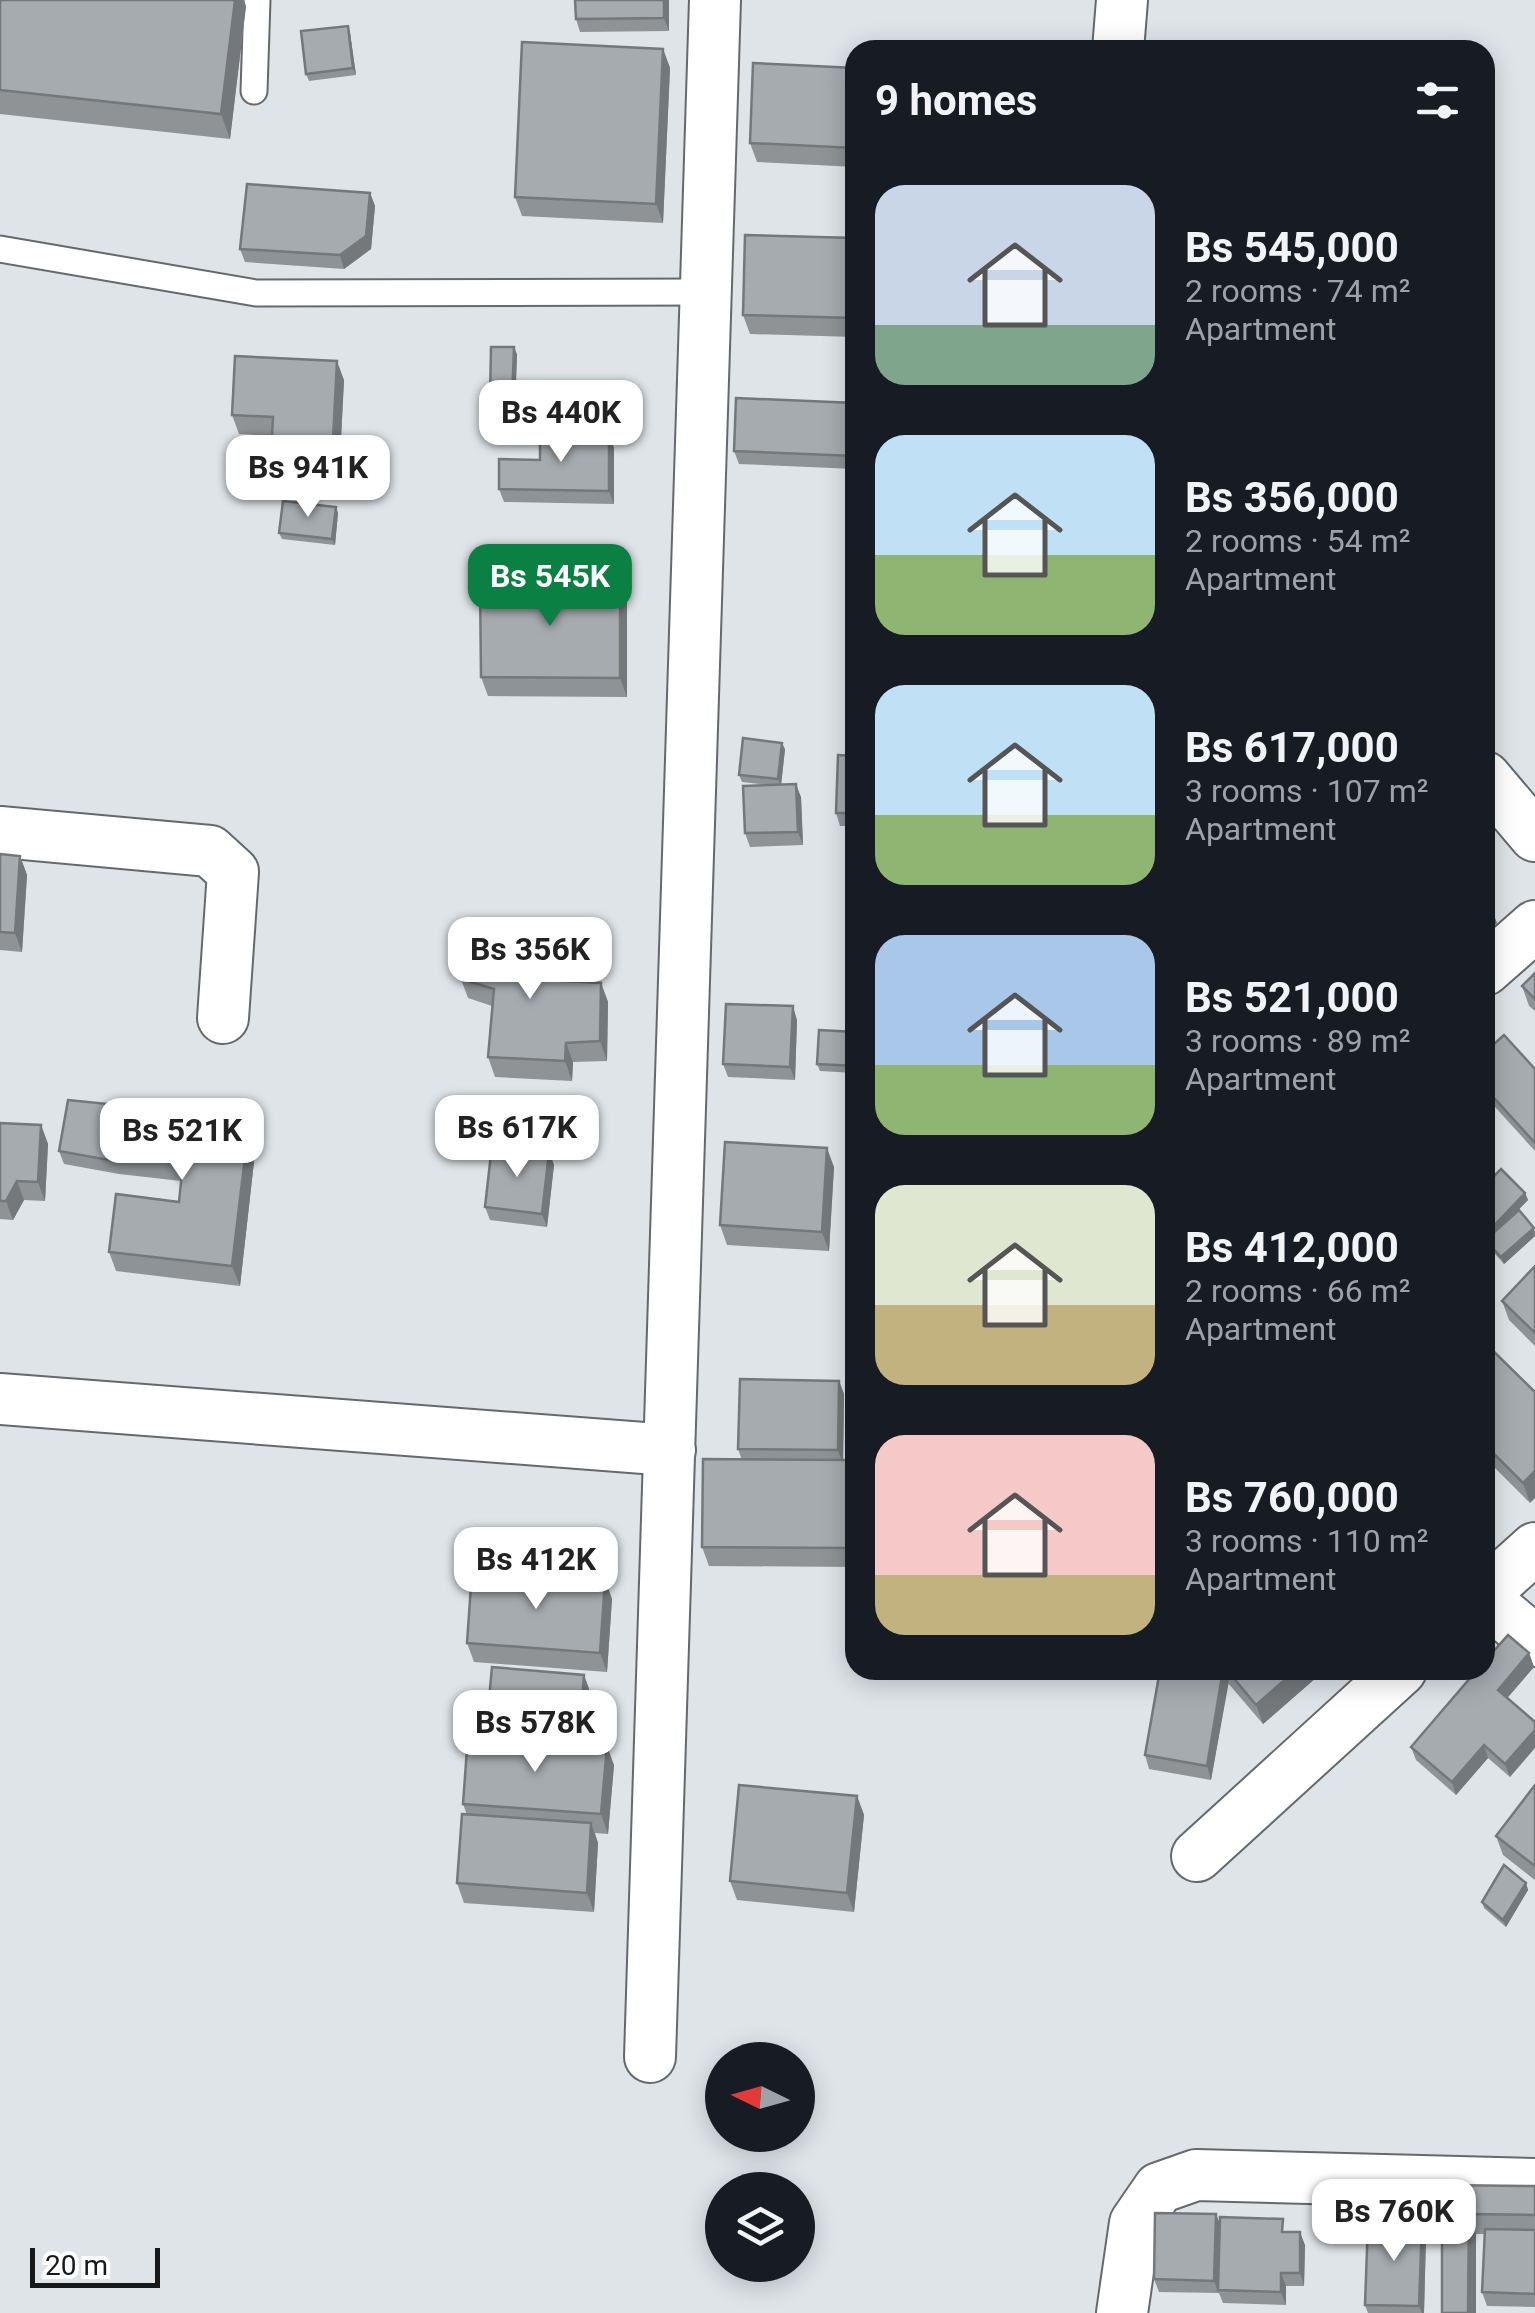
<!DOCTYPE html>
<meta charset="utf-8">
<style>
:root{--surface:#171b24;--page:#20242c;--text:#f1f3f6;--muted:#9ea1a6;--accent:#0b8043}
body{margin:0;font-family:Roboto,sans-serif;background:var(--page);color:var(--text);height:100vh;display:flex;flex-direction:column;font-size:38px;white-space:nowrap}
*{box-sizing:border-box;margin:0}
p{font-size:32px;color:var(--muted)}
.icon{flex:none;width:55px;height:55px;fill:none;stroke:currentColor;stroke-width:2;stroke-linecap:round;stroke-linejoin:round}
.map{position:relative;flex:1;overflow:hidden}
.drawer{position:absolute;left:845px;top:40px;width:650px;height:1640px;display:flex;flex-direction:column;background:var(--surface);border-radius:30px;box-shadow:0 5px 25px #0003}
.drawer>*{flex:none}
.needle{width:65px;rotate:275deg}
.fabs{position:absolute;left:705px;top:2042px;display:grid;gap:20px}
.fabs a{display:grid;place-items:center;width:110px;height:110px;border-radius:50%;background:var(--surface);box-shadow:0 5px 25px #0003;font-size:50px}
.scale{position:absolute;left:30px;bottom:25px;width:130px;box-sizing:border-box;padding-left:10px;border:5px solid #161819;border-top:0;font-size:28px;line-height:35px;white-space:nowrap;color:#161819;-webkit-text-stroke:8px #fff;paint-order:stroke}
.price{position:absolute;translate:-50% -85px;padding:0 22px;border-radius:20px;background:#fff;color:#222;font-size:32px;line-height:65px;filter:drop-shadow(0 2px 5px #0008)}
.price::after{content:'';position:absolute;left:50%;top:60px;width:30px;height:22px;margin-left:-15px;background:inherit;clip-path:polygon(0 0,100% 0,50% 100%)}
.price.current{background:var(--accent);color:#fff}
ul{padding:0;list-style:none}
li{display:flex;align-items:center;gap:30px;height:250px;padding:0 30px}
li span{display:grid;place-items:center;flex:none;width:280px;height:200px;border-radius:30px;color:#555}
li>.icon{margin-inline-start:auto}
span .icon{width:120px;height:120px;fill:#fffc;stroke-width:1}
li b{font-size:42px}
h2{display:flex;justify-content:space-between;align-items:center;height:120px;padding:0 30px;font-size:42px}
.map>svg:first-child{display:block}
.lines{fill:none;stroke-linecap:round;stroke-linejoin:round}
.service-casing{stroke:#65696d;stroke-width:29}
.minor-casing{stroke:#65696d;stroke-width:54}
.service{stroke:#fff;stroke-width:25}
.minor{stroke:#fff;stroke-width:50}
.wall{fill:#8f9396}
.shaded-wall{fill:#74787a}
.building{fill:#a6abaf;stroke:#74787a;stroke-width:2.5}
</style>
<div class="map">
<svg width="1535" height="2313" viewBox="0 0 1535 2313">
<rect width="100%" height="100%" fill="#dee4e8"/>
<g class="lines">
<g class="service-casing">
<path id="service" d="M254,91L257,0
M0,249L256,293L709,292"/>
</g>
<g class="minor-casing">
<path id="minor" d="M1118,50L1122,0
M1485,777L1535,836
M0,832L210,851L233,872L223,1018
M1485,970L1535,926
M0,1399L670,1450
M1485,1593L1535,1548
M1485,1599L1535,1641
M1197,1856L1401,1670
M650,2057L715,0
M1122,2313L1135,2223L1159,2188L1196,2175L1535,2184"/>
</g>
<use href="#service" class="service"/>
<use href="#minor" class="minor"/>
</g>
<path class="wall" d="M0,0L246,6L230,139L0,114Z
M575,0H669V31L580,32L576,19Z
M348,26L350,33L356,75L309,81L306,74Z
M663,49L670,68L663,223L522,216L515,197Z
M855,68V167L757,162L750,143Z
M370,193L375,206L371,249L344,269L245,262L240,249Z
M855,238V337L750,334L743,315Z
M517,354L515,409L493,408L490,401Z
M344,380L338,497L277,494L270,475L272,436L239,434L232,415Z
M855,403V469L739,464L734,451Z
M614,448V504L504,502L499,489Z
M336,507L338,513L335,545L282,539L279,533Z
M620,581L627,601V697L488,696L481,677Z
M785,749L781,784L801,797L803,845L750,847L745,833L768,785L742,782L739,775Z
M855,756V826H840L836,813Z
M0,854L20,856L27,875L22,952L0,950Z
M538,957L537,979L601,983L608,1002L607,1061L573,1062L572,1081L495,1077L488,1057L492,1006L468,998L461,979Z
M1535,973V1011L1529,1006L1522,986Z
M797,1020L795,1080L728,1077L723,1064Z
M855,1032V1073L820,1071L817,1064Z
M1485,1052L1535,1069V1151L1485,1096Z
M0,1123L41,1125L48,1144L45,1201L24,1200L13,1220L0,1219Z
M257,1135L240,1286L116,1271L109,1252L179,1202L181,1181L119,1174L64,1164L59,1151Z
M549,1152L554,1165L547,1227L490,1220L485,1207Z
M834,1167L829,1251L727,1245L720,1225Z
M1485,1185L1525,1193L1528,1200L1511,1217L1535,1231V1236L1504,1264L1488,1246L1485,1241Z
M1535,1266V1346L1509,1320L1502,1301Z
M1485,1343L1530,1503L1485,1458Z
M839,1381L844,1394L843,1460H848L855,1479L854,1567L709,1566L702,1547L742,1460L738,1449Z
M605,1580L612,1599L607,1672L474,1662L467,1643Z
M1529,1653L1534,1667L1507,1698L1510,1777L1488,1758L1456,1795L1416,1760L1411,1747Z
M1160,1670H1325L1263,1724L1228,1683L1211,1780L1149,1769L1145,1755Z
M584,1675L589,1689L584,1744L614,1765L608,1834L595,1833L598,1843L594,1912L464,1903L457,1883L467,1815L463,1804L489,1737L486,1731Z
M1535,1785V1880L1503,1855L1496,1836Z
M857,1796L864,1815L854,1912L737,1900L730,1881Z
M1526,1883L1528,1890L1506,1927L1484,1908L1482,1902Z
M1442,2185L1535,2186V2307L1487,2306L1482,2292L1484,2234H1476Z
M1216,2214L1220,2225L1287,2232L1305,2245L1304,2286H1286V2305L1223,2303L1219,2293L1159,2292L1154,2279Z
M1426,2236L1424,2313H1368L1365,2305Z"/>
<path class="shaded-wall" d="M235,0H244L246,6L230,139L221,114Z
M664,0H669V31L664,18Z
M348,26L350,33L356,75L353,68Z
M663,49L670,68L663,223L656,204Z
M370,193L375,206L371,249L344,269L340,255Z
M514,347L517,354L515,409L512,402Z
M337,361L344,380L338,497L331,478Z
M609,434L614,448V504L609,491Z
M336,507L338,513L335,545L332,539Z
M620,581L627,601V697L620,678Z
M782,743L785,749L781,786L778,779Z
M796,784L801,797L803,845L798,832Z
M20,856L27,875L22,952L15,933Z
M1492,910L1497,923L1485,935V917Z
M531,938L538,957L536,998L529,979Z
M601,983L608,1002L607,1061L600,1041Z
M793,1006L797,1020L795,1080L790,1067Z
M566,1043L573,1062L572,1081L565,1061Z
M250,1115L257,1135L240,1286L232,1266Z
M41,1125L48,1144L45,1201L38,1182Z
M827,1148L834,1167L829,1251L822,1232Z
M549,1152L554,1165L547,1227L542,1214Z
M17,1181L24,1200L13,1220L6,1201Z
M1525,1193L1528,1200L1487,1242L1485,1235Z
M1534,1228L1535,1236L1504,1264L1501,1257Z
M839,1381L844,1394L843,1464L838,1450Z
M848,1460L855,1479L854,1567L847,1548Z
M1535,1471V1498L1530,1503L1523,1483Z
M605,1580L612,1599L607,1672L600,1653Z
M1529,1653L1534,1667L1503,1703L1498,1690Z
M1223,1670L1229,1681L1211,1780L1207,1766Z
M1296,1670H1325L1263,1724L1256,1705Z
M584,1675L589,1689L584,1752L579,1739Z
M1535,1730V1748L1510,1777L1505,1764Z
M1484,1745L1488,1758L1456,1795L1452,1782Z
M607,1746L614,1765L608,1834L601,1814Z
M857,1796L864,1815L854,1912L847,1893Z
M591,1823L598,1843L594,1912L587,1893Z
M1526,1883L1528,1890L1506,1927L1503,1920Z
M1216,2214L1221,2227L1218,2290L1219,2294L1214,2281Z
M1469,2214L1476,2234V2313H1468Z
M1422,2222L1426,2236L1424,2313H1422L1419,2306Z
M1300,2232L1305,2245L1304,2286L1300,2273Z
M1281,2273L1286,2286V2305L1281,2292Z"/>
<path class="building" d="M0,0H235L221,114L0,90Z
M575,0H664V18L576,19Z
M348,26L353,68L306,74L301,31Z
M522,42L663,49L656,204L515,197Z
M753,63L855,68V148L750,143Z
M247,184L370,193L366,236L340,255L240,249Z
M745,235L855,238V318L743,315Z
M491,347H514L512,402L490,401Z
M235,356L337,361L331,478L270,475L273,417L232,415Z
M736,398L855,403V456L734,451Z
M540,433L609,434V491L499,489V459L540,460Z
M283,501L336,507L332,539L279,533Z
M480,581H620V678L481,677Z
M743,738L782,743L778,779L739,775Z
M838,755L855,756V813H836Z
M796,784L798,832L745,833L743,786Z
M0,854L20,856L15,933L0,932Z
M1485,902L1492,910L1485,917Z
M465,935L531,938L529,979L601,983L600,1041L566,1043L565,1061L488,1057L494,989L461,979Z
M1535,973V999L1522,986Z
M726,1004L793,1006L790,1067L723,1064Z
M819,1030L855,1032V1066L817,1064Z
M1504,1035L1535,1069V1143L1485,1088V1052Z
M68,1100L118,1105L112,1155L114,1161L59,1151Z
M118,1100L250,1115L232,1266L109,1252L116,1194L179,1202L183,1163L112,1155Z
M0,1123L41,1125L38,1182L17,1181L6,1201H0Z
M725,1142L827,1148L822,1232L720,1225Z
M492,1145L549,1152L542,1214L485,1207Z
M1501,1169L1525,1193L1485,1235V1185Z
M1519,1210L1534,1228L1501,1257L1485,1240Z
M1535,1266V1333L1502,1301Z
M1485,1343L1535,1392V1471L1523,1483L1485,1445Z
M740,1379L839,1381L838,1450L738,1449Z
M703,1459L848,1460L847,1548L702,1547Z
M472,1571L605,1580L600,1653L467,1643Z
M1508,1635L1529,1653L1498,1690L1535,1722V1730L1505,1764L1484,1745L1452,1782L1411,1747L1477,1670H1485V1661Z
M492,1667L584,1675L579,1739L486,1731Z
M1160,1670H1223L1207,1766L1145,1755Z
M1227,1670H1296L1256,1705Z
M468,1735L607,1746L601,1814L463,1804Z
M739,1785L857,1796L847,1893L730,1881Z
M1535,1785V1866L1496,1836Z
M462,1814L591,1823L587,1893L457,1883Z
M1504,1865L1526,1883L1503,1920L1482,1902Z
M1442,2185L1535,2186V2215L1469,2214L1468,2313H1442Z
M1155,2213L1216,2214L1214,2281L1154,2279Z
M1220,2217L1283,2219L1282,2232H1300V2273H1281V2292L1218,2290Z
M1368,2221L1422,2222L1419,2306L1365,2305Z
M1485,2229L1535,2230V2294L1482,2292Z"/>
</svg>
<div class="fabs">
<a><svg class="needle" viewBox="-14 -14 28 28"><path d="M0-13l5 13h-10z" fill="#e53935"/><path d="M0 13l5-13h-10z" fill="#9ea1a6"/></svg></a>
<a><svg class="icon" aria-label="layers" viewBox="0 0 24 24"><path d="M12 4l9 5-9 5-9-5zM3 14l9 5 9-5"/></svg></a>
</div>
<div class="scale">20 m</div>
<b class="price" style="left:561px;top:465px">Bs 440K</b>
<b class="price" style="left:308px;top:520px">Bs 941K</b>
<b class="price current" style="left:550px;top:629px">Bs 545K</b>
<b class="price" style="left:530px;top:1002px">Bs 356K</b>
<b class="price" style="left:517px;top:1180px">Bs 617K</b>
<b class="price" style="left:182px;top:1183px">Bs 521K</b>
<b class="price" style="left:536px;top:1612px">Bs 412K</b>
<b class="price" style="left:535px;top:1775px">Bs 578K</b>
<b class="price" style="left:1394px;top:2264px">Bs 760K</b>
<section class="drawer">
<h2>9 homes<svg class="icon" aria-label="filters" viewBox="0 0 24 24"><path d="M4 7h16M4 17h16"/><circle cx="9" cy="7" r="2"/><circle cx="15" cy="17" r="2"/></svg></h2>
<ul>
<li><span style="background:linear-gradient(#c9d6e8 70%,#7fa58c 0)"><svg class="icon" aria-label="home" viewBox="0 0 24 24"><path d="M3 11l9-7 9 7M6 9v11h12V9"/></svg></span><div><b>Bs 545,000</b><p>2 rooms · 74 m²</p><p>Apartment</p></div></li>
<li><span style="background:linear-gradient(#bfe0f5 60%,#8fb573 0)"><svg class="icon" aria-label="home" viewBox="0 0 24 24"><path d="M3 11l9-7 9 7M6 9v11h12V9"/></svg></span><div><b>Bs 356,000</b><p>2 rooms · 54 m²</p><p>Apartment</p></div></li>
<li><span style="background:linear-gradient(#bfe0f5 65%,#8fb573 0)"><svg class="icon" aria-label="home" viewBox="0 0 24 24"><path d="M3 11l9-7 9 7M6 9v11h12V9"/></svg></span><div><b>Bs 617,000</b><p>3 rooms · 107 m²</p><p>Apartment</p></div></li>
<li><span style="background:linear-gradient(#a9c7e8 65%,#8fb573 0)"><svg class="icon" aria-label="home" viewBox="0 0 24 24"><path d="M3 11l9-7 9 7M6 9v11h12V9"/></svg></span><div><b>Bs 521,000</b><p>3 rooms · 89 m²</p><p>Apartment</p></div></li>
<li><span style="background:linear-gradient(#dfe7d0 60%,#c2b280 0)"><svg class="icon" aria-label="home" viewBox="0 0 24 24"><path d="M3 11l9-7 9 7M6 9v11h12V9"/></svg></span><div><b>Bs 412,000</b><p>2 rooms · 66 m²</p><p>Apartment</p></div></li>
<li><span style="background:linear-gradient(#f6c9c9 70%,#c2b280 0)"><svg class="icon" aria-label="home" viewBox="0 0 24 24"><path d="M3 11l9-7 9 7M6 9v11h12V9"/></svg></span><div><b>Bs 760,000</b><p>3 rooms · 110 m²</p><p>Apartment</p></div></li>
</ul>
</section>
</div>
